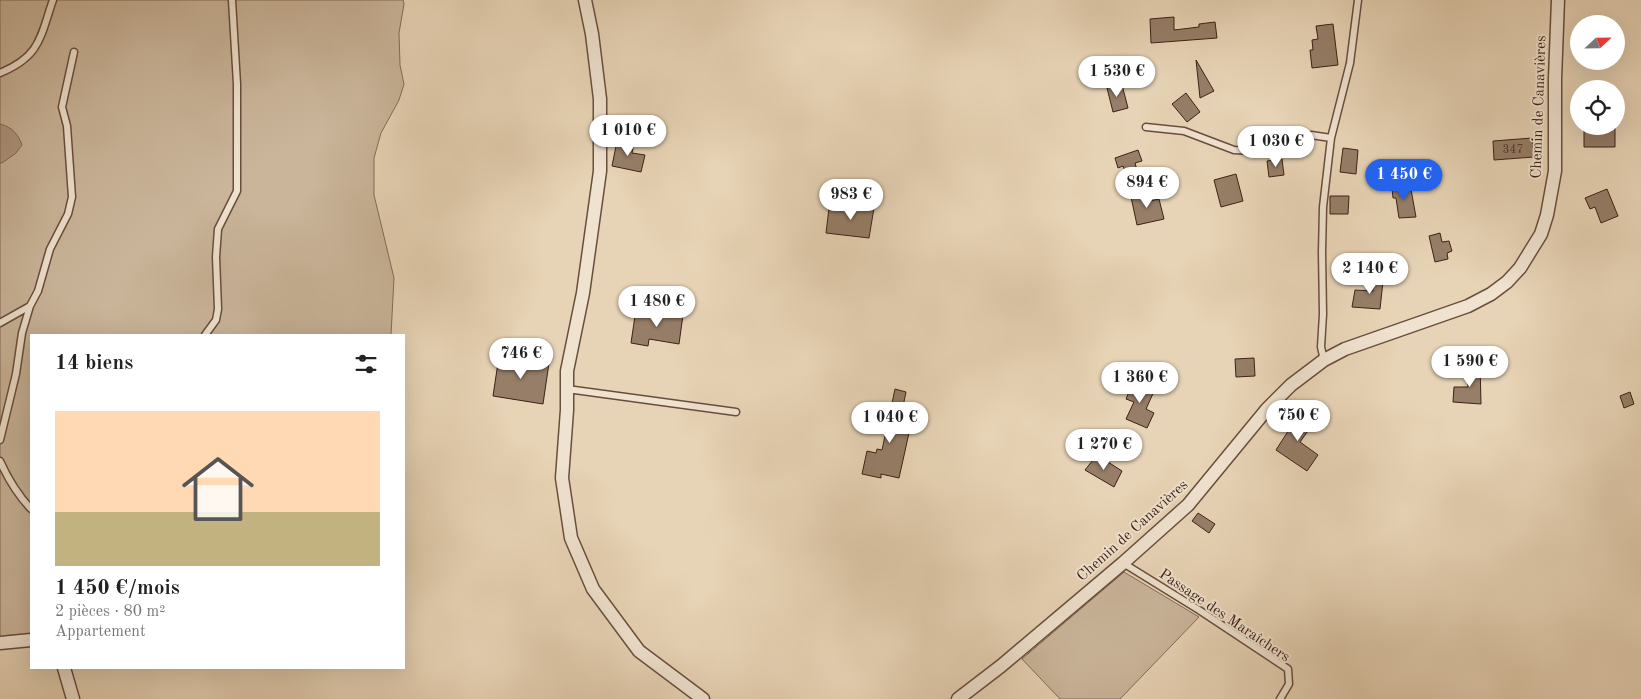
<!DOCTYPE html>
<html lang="fr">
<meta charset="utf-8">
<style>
:root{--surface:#fff;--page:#f6f6f6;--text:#222;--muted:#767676;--accent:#2563eb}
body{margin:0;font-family:"Old Standard TT",serif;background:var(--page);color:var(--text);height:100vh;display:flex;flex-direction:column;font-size:19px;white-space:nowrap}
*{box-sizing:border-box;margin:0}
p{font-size:16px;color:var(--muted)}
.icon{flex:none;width:28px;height:28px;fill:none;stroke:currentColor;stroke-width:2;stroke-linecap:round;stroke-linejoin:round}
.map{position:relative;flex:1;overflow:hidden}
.sheet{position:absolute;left:30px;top:334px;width:375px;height:335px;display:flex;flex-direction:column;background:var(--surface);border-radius:0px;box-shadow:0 5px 20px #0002}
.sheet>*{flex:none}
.needle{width:32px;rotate:68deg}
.controls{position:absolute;left:1570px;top:15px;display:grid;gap:10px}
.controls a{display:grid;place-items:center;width:55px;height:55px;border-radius:50%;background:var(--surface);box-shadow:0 5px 20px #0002;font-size:25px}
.price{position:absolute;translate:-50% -42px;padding:0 11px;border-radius:18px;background:#fff;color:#222;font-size:16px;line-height:32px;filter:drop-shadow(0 1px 2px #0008)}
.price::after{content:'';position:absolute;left:50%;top:30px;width:15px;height:11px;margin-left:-8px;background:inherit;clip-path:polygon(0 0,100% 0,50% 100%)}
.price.active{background:var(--accent);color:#fff}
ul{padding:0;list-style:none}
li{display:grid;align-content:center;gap:10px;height:265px;padding:0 25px}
li span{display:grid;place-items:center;height:155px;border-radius:0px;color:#555}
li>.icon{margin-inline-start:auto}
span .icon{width:90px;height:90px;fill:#fffc;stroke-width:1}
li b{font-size:21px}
h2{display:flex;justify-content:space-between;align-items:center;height:60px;padding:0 25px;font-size:21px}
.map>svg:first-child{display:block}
.green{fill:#cab59a;stroke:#846b58}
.water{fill:#ae967f;stroke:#816755}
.building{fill:#967e68;stroke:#3e2115}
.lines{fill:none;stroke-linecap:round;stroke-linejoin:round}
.lane-casing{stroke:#684e3d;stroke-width:9}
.street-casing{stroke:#684e3d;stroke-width:15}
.lane{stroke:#efe2cf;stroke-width:6}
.street{stroke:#efe2cf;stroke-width:12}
.labels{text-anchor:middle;stroke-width:4;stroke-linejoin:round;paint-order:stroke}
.number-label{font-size:12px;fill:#54382a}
.street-label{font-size:15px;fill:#3e2115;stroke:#efe2cf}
</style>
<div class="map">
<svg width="1641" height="699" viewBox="0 0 1641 699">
<rect width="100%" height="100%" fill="#e7d3b5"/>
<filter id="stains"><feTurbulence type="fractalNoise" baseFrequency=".004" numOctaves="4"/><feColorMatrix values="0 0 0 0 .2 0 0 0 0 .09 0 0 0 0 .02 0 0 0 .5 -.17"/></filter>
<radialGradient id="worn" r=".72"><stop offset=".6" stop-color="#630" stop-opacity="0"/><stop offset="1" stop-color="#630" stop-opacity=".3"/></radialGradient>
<path class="green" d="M0,0H403L404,4L399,33L400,65L404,84L399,100L381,133L374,158V195L394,278L391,335H31V640L0,643Z
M1124,572L1199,617L1120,699H1060L1022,659Z"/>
<path class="water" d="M0,124C12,127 18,134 22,145L16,153L2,163H0Z"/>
<path class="building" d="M1174,17V30L1199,27V24L1215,22L1217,38L1151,43L1150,19Z
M1333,24L1338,65L1312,68L1310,50H1313L1312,40L1318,39L1316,26Z
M1196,60L1214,91L1200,98Z
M1122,85L1128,108L1113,112L1107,88Z
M1186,93L1200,112L1187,122L1172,104Z
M1584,126H1615V147H1584Z
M1532,138L1534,157L1494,160L1493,141Z
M617,141L634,144L632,153L645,155L641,172L612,166Z
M1343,148L1358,150L1356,174L1340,172Z
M1138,150L1142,161L1135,163L1138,174L1127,177L1123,166L1118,168L1115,158Z
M1282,159L1284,175L1269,177L1267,161Z
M1236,174L1243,201L1221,207L1214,180Z
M1410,184L1416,217L1399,218L1396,198H1393L1392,188Z
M1607,189L1618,216L1601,223L1595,207L1590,209L1585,198Z
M1148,193L1150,201L1159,199L1164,219L1137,225L1131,197Z
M1330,196H1349L1348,214H1330Z
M855,202L863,205L875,202L869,238L826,233L829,208L841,211L843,205L852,208Z
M1440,233L1442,242L1449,241L1452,251L1447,253L1448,259L1435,262L1429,236Z
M1381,273L1383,281L1380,309L1352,307L1355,290L1373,291L1372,275Z
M638,311L658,313V311L683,315L679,344L649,339L648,346L631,343L635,316L637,317Z
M499,356L549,363L543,404L493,396Z
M1254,358L1255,376L1236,377L1235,359Z
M1467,365H1480L1481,404L1453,402L1454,387H1468Z
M1134,380L1155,389L1146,409L1154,413L1147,428L1126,419L1134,402L1126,399Z
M895,389L906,392L900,421L911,424L899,478L881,474V478L862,474L867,451L876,453L877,449L882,450Z
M1630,392L1634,404L1624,408L1620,396Z
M1299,411L1315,421L1300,442L1318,455L1307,471L1276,450L1292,425L1290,423Z
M1097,455L1122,471L1114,487L1085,470Z
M1198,513L1215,524L1209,533L1192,521Z"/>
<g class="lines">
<g class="lane-casing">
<path id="lane" d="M0,73C41,56 40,37 53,0
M1146,127L1184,131L1234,150L1255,151L1271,149L1311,135L1331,138
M0,323L30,306
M205,335L216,320L218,309L216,257L218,229L237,191V84L232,0
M1324,360L1321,347L1323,314L1322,252L1323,207L1331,138L1350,63L1358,0
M567,389L736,412
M0,440L16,374L22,333L30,306L38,291L50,249L68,214L72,197L67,126L62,107L74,52
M0,461C8,479 17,494 31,509
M1123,563L1199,610L1288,669L1289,684L1280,699"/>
</g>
<g class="street-casing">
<path id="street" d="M585,0L592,34L600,99V171L583,293L567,371V410L562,478L571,538L593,589L639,651L703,699
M0,643L31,640
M64,668L73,699
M958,699L1001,666L1123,563L1188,505L1267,409L1291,385L1324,360L1345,349L1468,306L1491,294L1507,282L1520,268L1541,234L1547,215L1555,171V79L1558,0"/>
</g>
<use href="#lane" class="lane"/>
<use href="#street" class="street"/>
</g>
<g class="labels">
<g class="number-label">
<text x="1513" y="153">347</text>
</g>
<g class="street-label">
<text transform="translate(1538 107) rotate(-88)" y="5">Chemin de Canavières</text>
<text transform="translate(1132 530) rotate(-42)" y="5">Chemin de Canavières</text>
<text transform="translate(1225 615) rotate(34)" y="5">Passage des Maraîchers</text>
</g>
</g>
<rect width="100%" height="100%" filter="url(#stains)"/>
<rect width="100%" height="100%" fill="url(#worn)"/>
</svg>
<div class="controls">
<a><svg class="needle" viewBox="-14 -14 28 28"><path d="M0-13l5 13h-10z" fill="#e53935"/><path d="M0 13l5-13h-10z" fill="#767676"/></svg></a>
<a><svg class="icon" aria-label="locate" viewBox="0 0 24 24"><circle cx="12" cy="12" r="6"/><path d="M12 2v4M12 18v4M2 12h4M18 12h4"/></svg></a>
</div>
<b class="price" style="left:1117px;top:98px">1 530 €</b>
<b class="price" style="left:628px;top:157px">1 010 €</b>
<b class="price" style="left:1276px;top:168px">1 030 €</b>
<b class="price active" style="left:1404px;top:201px">1 450 €</b>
<b class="price" style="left:1147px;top:209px">894 €</b>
<b class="price" style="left:851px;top:221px">983 €</b>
<b class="price" style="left:1370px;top:295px">2 140 €</b>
<b class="price" style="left:657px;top:328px">1 480 €</b>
<b class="price" style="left:521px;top:380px">746 €</b>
<b class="price" style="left:1470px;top:388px">1 590 €</b>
<b class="price" style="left:1140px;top:404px">1 360 €</b>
<b class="price" style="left:1298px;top:442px">750 €</b>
<b class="price" style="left:890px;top:444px">1 040 €</b>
<b class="price" style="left:1104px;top:471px">1 270 €</b>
<section class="sheet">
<h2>14 biens<svg class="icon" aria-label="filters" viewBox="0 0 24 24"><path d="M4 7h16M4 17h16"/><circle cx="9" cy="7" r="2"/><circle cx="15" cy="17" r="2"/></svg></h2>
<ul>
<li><span style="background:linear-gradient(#ffd9b3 65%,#c2b280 0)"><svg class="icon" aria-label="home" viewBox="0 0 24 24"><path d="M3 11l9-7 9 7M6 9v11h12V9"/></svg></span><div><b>1 450 €/mois</b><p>2 pièces · 80 m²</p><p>Appartement</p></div></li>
</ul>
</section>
</div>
